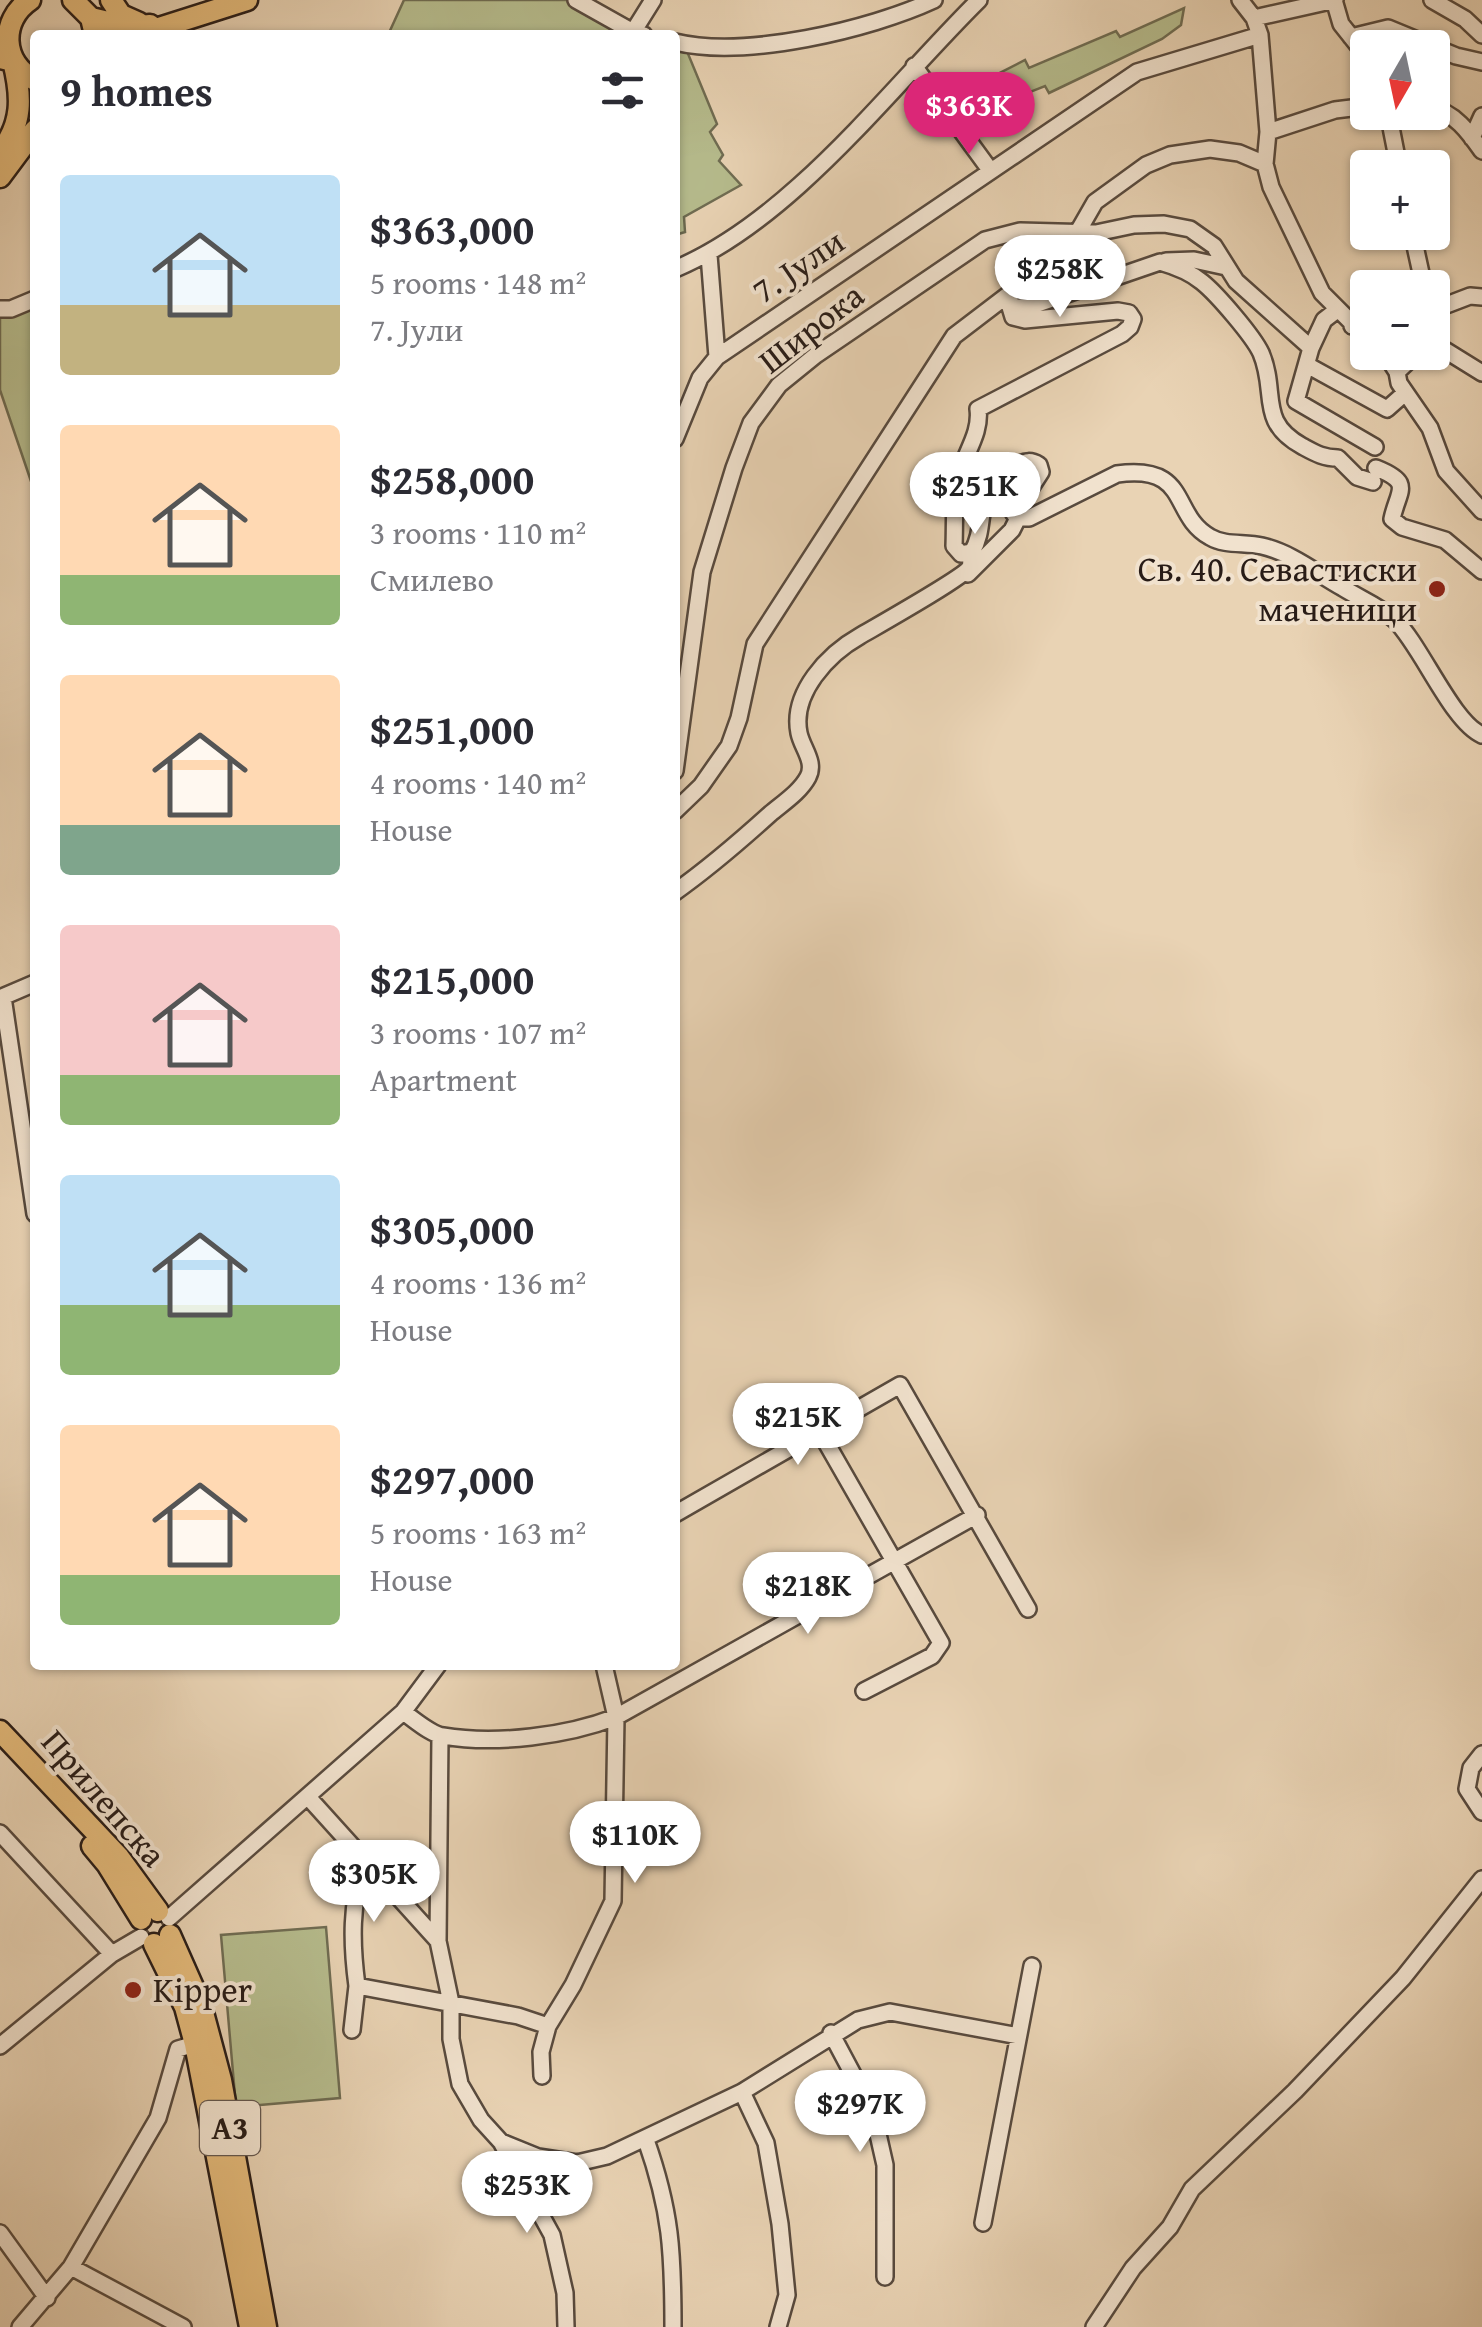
<!DOCTYPE html>
<meta charset="utf-8">
<style>
:root{--surface:#fff;--page:#f2f2f3;--text:#2b2b33;--muted:#7c7c81;--accent:#db2777}
body{margin:0;font-family:"Gentium Book Plus",serif;background:var(--page);color:var(--text);height:100vh;display:flex;flex-direction:column;font-size:38px;white-space:nowrap}
*{box-sizing:border-box;margin:0}
p{font-size:32px;color:var(--muted)}
.icon{flex:none;width:55px;height:55px;fill:none;stroke:currentColor;stroke-width:2;stroke-linecap:round;stroke-linejoin:round}
.map{position:relative;flex:1;overflow:hidden}
.sheet{position:absolute;left:30px;top:30px;width:650px;height:1640px;display:flex;flex-direction:column;background:var(--surface);border-radius:10px;box-shadow:0 2px 8px #0004}
.sheet>*{flex:none}
.needle{width:65px;rotate:189deg}
.tools{position:absolute;left:1350px;top:30px;display:grid;gap:20px}
.tools a{display:grid;place-items:center;width:100px;height:100px;border-radius:10px;background:var(--surface);box-shadow:0 2px 8px #0004;font-size:50px}
.price{position:absolute;translate:-50% -85px;padding:0 22px;border-radius:35px;background:#fff;color:#222;font-size:32px;line-height:65px;filter:drop-shadow(0 2px 5px #0008)}
.price::after{content:'';position:absolute;left:50%;top:60px;width:30px;height:22px;margin-left:-15px;background:inherit;clip-path:polygon(0 0,100% 0,50% 100%)}
.price.selected{background:var(--accent);color:#fff}
ul{padding:0;list-style:none}
li{display:flex;align-items:center;gap:30px;height:250px;padding:0 30px}
li span{display:grid;place-items:center;flex:none;width:280px;height:200px;border-radius:10px;color:#555}
li>.icon{margin-inline-start:auto}
span .icon{width:120px;height:120px;fill:#fffc;stroke-width:1}
li b{font-size:42px}
h2{display:flex;justify-content:space-between;align-items:center;height:120px;padding:0 30px;font-size:42px}
.map>svg:first-child{display:block}
.green{fill:#b6bc8d;stroke:#6f6c52;stroke-width:2.5}
.lines{fill:none;stroke-linecap:round;stroke-linejoin:round}
.minor-casing{stroke:#584a3e;stroke-width:20}
.major-casing{stroke:#281c17;stroke-width:25}
.minor{stroke:#f1e2ce;stroke-width:15}
.major{stroke:#e4ba7a;stroke-width:20}
.poi-dot{fill:#8f2418;stroke:#f1e2ce;stroke-width:4}
.labels{text-anchor:middle;stroke-width:8;stroke-linejoin:round;paint-order:stroke}
.shield{fill:#f1e2ce;stroke:#64574e;stroke-width:2.5}
.shield-label{font-size:32px;font-weight:bold;fill:#281c17}
.street-label{font-size:35px;fill:#281c17;stroke:#f1e2ce}
.poi-label{font-size:35px;fill:#281c17;stroke:#f1e2ce;text-anchor:end}
</style>
<div class="map">
<svg width="1482" height="2327" viewBox="0 0 1482 2327">
<rect width="100%" height="100%" fill="#e9d3b4"/>
<filter id="stains"><feTurbulence type="fractalNoise" baseFrequency=".002" numOctaves="4"/><feColorMatrix values="0 0 0 0 .2 0 0 0 0 .09 0 0 0 0 .02 0 0 0 .5 -.17"/></filter>
<radialGradient id="worn" r=".72"><stop offset=".6" stop-color="#630" stop-opacity="0"/><stop offset="1" stop-color="#630" stop-opacity=".3"/></radialGradient>
<path class="green" d="M404,0H576L644,35H388Z
M1184,8L1181,25L1162,39L1049,93L1045,86L997,105L982,82L1025,60L1029,68L1116,31L1120,37Z
M675,42L684,44L717,124L710,132L723,155L719,161L741,185L684,217L685,232L675,235Z
M35,299V493L0,390V318Z
M326,1927L340,2098L236,2107L221,1935Z"/>
<g class="lines">
<g class="minor-casing">
<path id="minor" d="M576,0L633,32L644,35
M1240,0L1254,18L1260,35L1268,132L1265,164L1271,187L1322,293L1368,339
M1334,0L1341,24L1368,58
M1432,0L1465,19L1482,35
M1254,18L1335,0
M633,32L653,0
M1351,37L1388,28L1456,56L1482,62
M675,42C745,59 869,30 934,0
M914,66L990,170
M1432,109C1454,111 1470,134 1482,151
M1388,112L1399,168
M1268,132L1335,110L1368,106
M1472,138L1482,116
M1412,232L1424,287
M709,255L717,357
M1166,261L1194,260L1226,267
M675,269C792,220 889,89 979,0
M1010,299V307H1029L1160,262C1174,266 1190,272 1202,282C1217,294 1253,336 1261,353C1278,393 1257,421 1302,446C1315,453 1323,458 1338,458L1357,477L1373,482
M1010,307L1013,317L1025,320L1118,311L1129,313L1133,319L1130,327L1122,334L978,409C981,432 967,450 960,472C953,495 955,522 954,546L961,554L972,552C990,522 969,486 1017,465C1026,461 1031,460 1039,465L1041,472L1030,489L1018,498L1014,514L1018,518H1029L1117,474C1191,464 1170,515 1210,537C1225,546 1245,542 1262,546C1292,553 1316,573 1343,588C1361,599 1379,606 1395,620C1422,647 1452,722 1482,735
M0,309H11L35,299
M1432,317L1436,309L1470,296L1482,297
M1352,326L1368,313
M1432,342L1482,373
M1311,348L1324,320L1337,310
M1384,352L1397,372L1399,383L1430,428L1446,471L1482,511
M1307,365L1387,409L1405,393
M1397,372L1418,352
M675,439L700,378L717,357L1137,72L1260,35
M1376,468C1414,483 1398,490 1392,519L1402,527L1445,540L1482,571
M968,574L1012,530L1018,518
M675,771L702,572L734,468L751,423L779,385L816,355L985,240L1020,231L1096,233L1134,225L1164,224L1190,229L1214,246L1236,281L1311,348L1296,401L1375,447
M675,811L701,786L729,746L739,718L755,644L954,336L1068,249L1095,202L1146,165L1170,155L1210,149L1239,153L1265,164
M675,892C709,868 739,842 770,814C783,803 800,792 808,777C816,762 802,748 799,733C791,693 828,654 860,636C877,626 964,577 970,567C971,565 971,554 972,552
M3,997L35,1214
M0,998L35,983
M819,1430L941,1643L932,1656L864,1691
M675,1514L900,1385L1028,1609
M403,1712C414,1719 430,1734 443,1736C496,1745 567,1736 616,1717L977,1515
M440,1736L438,1941L451,2003V2039L460,2084L481,2120L501,2142L538,2157L577,2163L607,2156L742,2092L858,2020L890,2012L1018,2036
M1482,1754L1471,1768L1467,1789L1482,1812
M308,1797L438,1941
M0,1833L112,1954
M169,1918L403,1712L438,1665
M357,1986C351,1941 351,1905 364,1861
M352,2030L357,1986L518,2016L548,2026
M831,2033L873,2112L885,2165V2277
M0,2046L112,1954L141,1937
M542,2076L541,2052L548,2026L573,1985L613,1901L616,1717L604,1665
M742,2092L766,2143L780,2224L787,2295L778,2327
M646,2140C671,2211 673,2252 673,2327
M501,2142L552,2235L565,2293L566,2327
M983,2223L1032,1966
M0,2233L47,2298
M71,2267L183,2327
M20,2327L71,2267L158,2118L178,2049L195,2044
M1094,2327L1133,2268L1170,2227L1192,2189L1295,2091L1403,1978L1482,1879"/>
</g>
<g class="major-casing">
<path id="major" d="M30,0C0,20 1,63 35,80
M73,0L91,18L95,35
M111,0L121,15L139,23
M91,18L129,27L150,25
M137,35L247,0
M0,58L13,61C22,97 23,123 0,153
M0,177L35,130
M0,1731L118,1856L158,1911
M92,1846L107,1864L141,1919
M170,1935L201,2005L221,2080L266,2327
M154,1944L185,2007L195,2044L250,2327"/>
</g>
<use href="#minor" class="minor"/>
<use href="#major" class="major"/>
</g>
<g class="poi-dot">
<circle cx="1437" cy="589" r="10"/>
<circle cx="133" cy="1990" r="10"/>
</g>
<g class="labels">
<rect class="shield" x="200" y="2101" width="60" height="54" rx="8"/>
<g class="shield-label">
<text x="230" y="2139">A3</text>
</g>
<g class="street-label">
<text transform="translate(798 266) rotate(-34)" y="12">7. Јули</text>
<text transform="translate(811 328) rotate(-38)" y="12">Широка</text>
<text transform="translate(104 1798) rotate(49)" y="12">Прилепска</text>
</g>
<g class="poi-label">
<text x="1417" y="581">Св. 40. Севастиски<tspan x="1417" dy="40">маченици</tspan></text>
<text x="153" y="2002" text-anchor="start">Kipper</text>
</g>
</g>
<rect width="100%" height="100%" filter="url(#stains)"/>
<rect width="100%" height="100%" fill="url(#worn)"/>
</svg>
<div class="tools">
<a><svg class="needle" viewBox="-14 -14 28 28"><path d="M0-13l5 13h-10z" fill="#e53935"/><path d="M0 13l5-13h-10z" fill="#7c7c81"/></svg></a>
<a>+</a>
<a>−</a>
</div>
<b class="price selected" style="left:969px;top:157px">$363K</b>
<b class="price" style="left:1060px;top:320px">$258K</b>
<b class="price" style="left:975px;top:537px">$251K</b>
<b class="price" style="left:798px;top:1468px">$215K</b>
<b class="price" style="left:808px;top:1637px">$218K</b>
<b class="price" style="left:635px;top:1886px">$110K</b>
<b class="price" style="left:374px;top:1925px">$305K</b>
<b class="price" style="left:860px;top:2155px">$297K</b>
<b class="price" style="left:527px;top:2236px">$253K</b>
<section class="sheet">
<h2>9 homes<svg class="icon" aria-label="filters" viewBox="0 0 24 24"><path d="M4 7h16M4 17h16"/><circle cx="9" cy="7" r="2"/><circle cx="15" cy="17" r="2"/></svg></h2>
<ul>
<li><span style="background:linear-gradient(#bfe0f5 65%,#c2b280 0)"><svg class="icon" aria-label="home" viewBox="0 0 24 24"><path d="M3 11l9-7 9 7M6 9v11h12V9"/></svg></span><div><b>$363,000</b><p>5 rooms · 148 m²</p><p>7. Јули</p></div></li>
<li><span style="background:linear-gradient(#ffd9b3 75%,#8fb573 0)"><svg class="icon" aria-label="home" viewBox="0 0 24 24"><path d="M3 11l9-7 9 7M6 9v11h12V9"/></svg></span><div><b>$258,000</b><p>3 rooms · 110 m²</p><p>Смилево</p></div></li>
<li><span style="background:linear-gradient(#ffd9b3 75%,#7fa58c 0)"><svg class="icon" aria-label="home" viewBox="0 0 24 24"><path d="M3 11l9-7 9 7M6 9v11h12V9"/></svg></span><div><b>$251,000</b><p>4 rooms · 140 m²</p><p>House</p></div></li>
<li><span style="background:linear-gradient(#f6c9c9 75%,#8fb573 0)"><svg class="icon" aria-label="home" viewBox="0 0 24 24"><path d="M3 11l9-7 9 7M6 9v11h12V9"/></svg></span><div><b>$215,000</b><p>3 rooms · 107 m²</p><p>Apartment</p></div></li>
<li><span style="background:linear-gradient(#bfe0f5 65%,#8fb573 0)"><svg class="icon" aria-label="home" viewBox="0 0 24 24"><path d="M3 11l9-7 9 7M6 9v11h12V9"/></svg></span><div><b>$305,000</b><p>4 rooms · 136 m²</p><p>House</p></div></li>
<li><span style="background:linear-gradient(#ffd9b3 75%,#8fb573 0)"><svg class="icon" aria-label="home" viewBox="0 0 24 24"><path d="M3 11l9-7 9 7M6 9v11h12V9"/></svg></span><div><b>$297,000</b><p>5 rooms · 163 m²</p><p>House</p></div></li>
</ul>
</section>
</div>
